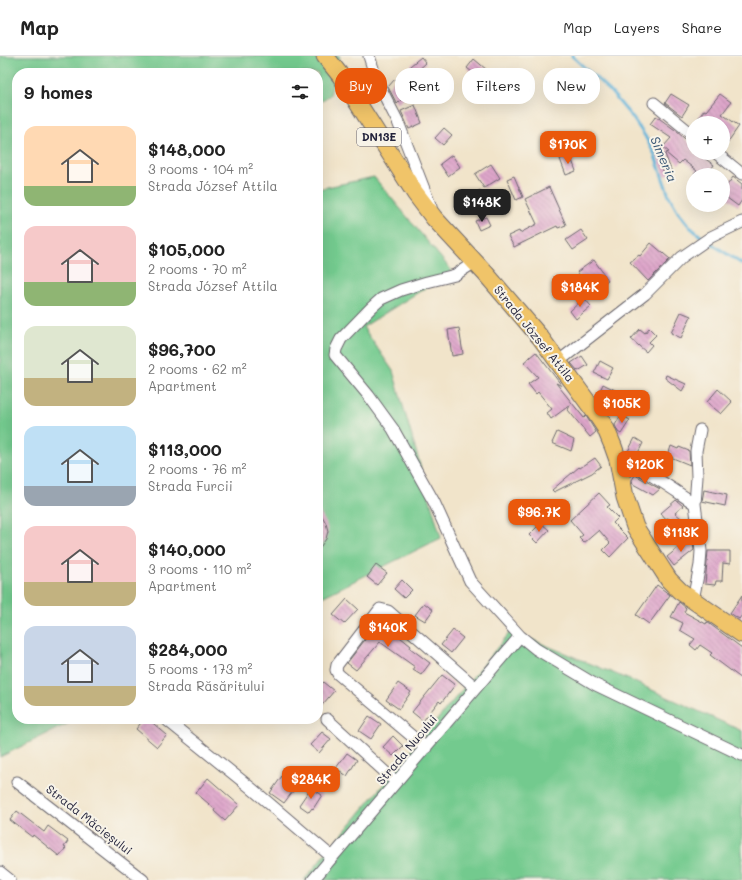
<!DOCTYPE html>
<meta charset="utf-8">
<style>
:root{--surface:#fff;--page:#f2f2f2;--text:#222;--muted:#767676;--line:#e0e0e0;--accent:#ea580c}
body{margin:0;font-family:Mali,sans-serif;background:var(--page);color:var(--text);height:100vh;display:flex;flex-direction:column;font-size:15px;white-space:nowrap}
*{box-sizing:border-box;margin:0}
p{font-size:13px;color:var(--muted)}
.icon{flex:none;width:22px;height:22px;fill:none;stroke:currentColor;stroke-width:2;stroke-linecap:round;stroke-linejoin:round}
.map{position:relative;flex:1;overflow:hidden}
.sheet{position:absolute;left:12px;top:12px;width:311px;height:656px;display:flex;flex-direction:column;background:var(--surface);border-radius:16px;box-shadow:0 4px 16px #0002}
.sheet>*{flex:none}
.hud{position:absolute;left:335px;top:12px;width:347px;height:36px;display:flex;gap:8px}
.tools{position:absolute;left:686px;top:60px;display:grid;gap:8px}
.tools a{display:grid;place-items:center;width:44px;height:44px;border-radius:50%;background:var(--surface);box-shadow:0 4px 16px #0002;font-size:20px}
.price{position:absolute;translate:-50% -34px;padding:0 9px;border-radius:8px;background:var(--accent);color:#fff;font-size:13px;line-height:26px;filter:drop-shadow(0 1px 2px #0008)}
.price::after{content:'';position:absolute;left:50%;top:24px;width:12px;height:9px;margin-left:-6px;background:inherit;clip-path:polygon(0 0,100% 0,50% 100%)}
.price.selected{background:#222;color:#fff}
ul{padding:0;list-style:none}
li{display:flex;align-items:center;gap:12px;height:100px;padding:0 12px}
li span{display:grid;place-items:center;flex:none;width:112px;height:80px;border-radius:12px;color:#555}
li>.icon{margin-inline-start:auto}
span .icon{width:48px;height:48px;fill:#fffc;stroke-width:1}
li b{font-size:17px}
h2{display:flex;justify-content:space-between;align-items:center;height:48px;padding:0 12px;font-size:17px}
.tag{padding:0 14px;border-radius:16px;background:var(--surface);box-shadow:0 4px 16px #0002;font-size:14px;line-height:36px}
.tag.selected{background:var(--accent);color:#fff}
header{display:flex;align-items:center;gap:24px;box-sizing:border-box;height:56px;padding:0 20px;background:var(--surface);border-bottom:1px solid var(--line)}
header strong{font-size:19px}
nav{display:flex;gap:22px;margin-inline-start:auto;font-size:14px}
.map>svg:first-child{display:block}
.grass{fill:#73ca8e;stroke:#4a7664}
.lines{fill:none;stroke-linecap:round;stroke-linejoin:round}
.stream{stroke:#5eb3da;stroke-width:3}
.building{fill:url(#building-back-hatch)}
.street-casing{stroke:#6a666d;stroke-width:13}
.primary-casing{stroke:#6a666d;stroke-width:19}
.street{stroke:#fff;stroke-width:11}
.primary{stroke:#f0c469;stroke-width:17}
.labels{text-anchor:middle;stroke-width:4;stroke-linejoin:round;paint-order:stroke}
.shield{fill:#f7f3e8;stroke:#62616f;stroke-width:1}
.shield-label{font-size:11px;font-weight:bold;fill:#22223b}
.street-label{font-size:12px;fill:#22223b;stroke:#f7f3e8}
.water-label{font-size:13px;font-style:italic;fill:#375573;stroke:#f7f3e8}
</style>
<header>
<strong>Map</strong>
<nav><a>Map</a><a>Layers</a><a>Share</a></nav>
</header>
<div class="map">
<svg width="742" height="824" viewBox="0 0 742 824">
<defs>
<pattern id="building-back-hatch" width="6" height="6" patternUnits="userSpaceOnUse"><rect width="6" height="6" fill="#dea6ca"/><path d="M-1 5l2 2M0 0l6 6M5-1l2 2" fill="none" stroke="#b487a5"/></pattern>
</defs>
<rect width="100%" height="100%" fill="#f7f3e8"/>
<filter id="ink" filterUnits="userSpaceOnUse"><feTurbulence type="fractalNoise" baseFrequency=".025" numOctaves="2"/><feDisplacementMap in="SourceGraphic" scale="8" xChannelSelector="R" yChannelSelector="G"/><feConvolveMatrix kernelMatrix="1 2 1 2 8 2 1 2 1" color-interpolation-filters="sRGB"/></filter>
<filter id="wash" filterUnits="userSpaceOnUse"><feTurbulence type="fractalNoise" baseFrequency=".012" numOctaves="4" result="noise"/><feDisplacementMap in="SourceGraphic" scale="16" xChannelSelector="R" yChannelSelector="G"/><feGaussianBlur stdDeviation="0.9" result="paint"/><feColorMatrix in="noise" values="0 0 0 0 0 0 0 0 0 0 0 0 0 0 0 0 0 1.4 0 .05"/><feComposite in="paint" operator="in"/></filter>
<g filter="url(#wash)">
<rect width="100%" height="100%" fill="#f1e4ca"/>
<path class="grass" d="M0,0H340L330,39L318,47V17H17V663H77L0,701Z
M374,121L452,215L363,271L393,315L441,482L318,543V133Z
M511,575L630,624L742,675V824H304Z"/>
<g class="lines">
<path class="stream" d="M572,0L610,35L632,61L645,80L654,97L669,140L678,156L690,171L704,183
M709,186L742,208"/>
</g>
<g id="blocks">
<path class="building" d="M421,1L426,7L416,16L410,10Z
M474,3L487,14L472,32L464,25L472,16L467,12Z
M395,23L408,37L397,48L388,31Z
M671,38L689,49L682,60L665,47Z
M720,38L731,46L722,58L739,70L723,93V67H695L704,54L706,55Z
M415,49L422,67L409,73L401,55Z
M656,60L675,74L693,90V97H697L714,109L707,119H694L697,115L683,104L679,108L666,97L669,96L663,91L671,82L650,68Z
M444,72L452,79L443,89L435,82Z
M665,98L672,117L665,120L658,100Z
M452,99L460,111L448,120L440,108Z
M570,99L576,115L566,119L560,103Z
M491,108L500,122L484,132L475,118Z
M514,120L523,141L516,144L507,123Z
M733,121L742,128V144L738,150L723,139V135Z
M549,131L566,169L558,172L557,170L514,191L508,180L519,175L520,177L537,168L525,143Z
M480,134L484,141L467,153L463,146Z
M486,161L490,169L479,174L475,165Z
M581,174L588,184L573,194L566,184Z
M651,187L670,203L648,225L630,206L639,199L640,200Z
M594,204L608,224L600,230L602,233L594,239L577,216Z
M584,242L591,250L576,263L570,255Z
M681,256L691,260L681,282L671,277Z
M459,272L463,298L452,300L448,274Z
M649,272L656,279L649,286L652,289L646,296L631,283L640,273L645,277Z
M536,296L562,330L556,327L584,362L586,360L596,376L590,381L568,354L570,349L551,363L547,357L552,353L538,336L536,338L528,328L538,321L524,306Z
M582,300L588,309L578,315L571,307Z
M600,305L613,312L607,323L594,317Z
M666,319L686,328L682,335L665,322Z
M603,328L615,334L609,345L606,343L602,349L597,341Z
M718,333L732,346L721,358L707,346Z
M621,359L630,364L621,378L618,376L615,369Z
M557,376L574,384L571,395L552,387Z
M635,382L643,387L636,401L627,397Z
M671,390L678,393L679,391L689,395L690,409L668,400Z
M595,402L601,410L592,417L554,436L552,434L579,411L580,412Z
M635,419L660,433L653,439L633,428L632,424Z
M704,434L727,439L725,450L702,445Z
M599,437L610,449L607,451L618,462L613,467L628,482L610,501L603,494L610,487L599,474L584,487L579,482L583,479L570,464Z
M676,444L683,450L675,457L681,462L674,468L668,462L666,463L661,457Z
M318,453L326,467L328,475L326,483L318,494Z
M541,467L549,474L537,487L529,479Z
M689,483L693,488L694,494L674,510L667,501Z
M708,495H730V508L723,507L722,525H716L715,529L705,528Z
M376,509L387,517L377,529L367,521Z
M402,524L412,534L404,542L394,533Z
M657,529L670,539L649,568L636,559Z
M742,539V559L739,563L730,557Z
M347,543L358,553L344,568L333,559Z
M679,546L686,552L684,556L706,568L707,566L742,592V623L710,599L712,597L700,589L696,594L690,589L695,583L680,574L683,567L671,561Z
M424,547L433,554L425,565L415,559Z
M381,563L391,571L390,573L411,590L410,592L430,607L421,619L413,614L415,611L380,586L356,614L347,607Z
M453,574L463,582L451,597L441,589Z
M442,619L455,629L441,647L439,645L423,665L412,656Z
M323,626L334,635L318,654V632Z
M398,627L411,636L399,653L386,644Z
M369,660L381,668L371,683L359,675Z
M144,663H148L167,679L157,691L136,673Z
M322,676L331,683L319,697L310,689Z
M393,680L403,690L393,700L383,691Z
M347,697L357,704L347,720L336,712Z
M282,720L296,731L284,747L270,737Z
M208,722L239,749L225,765L214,755L215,753L196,737Z
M310,733H313L322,739L313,753L312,752L309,756L299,749Z
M17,755L44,776L48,770L68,785L64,791L66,792L59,800L33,779L32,781L10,764Z"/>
</g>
</g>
<g filter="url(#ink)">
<use href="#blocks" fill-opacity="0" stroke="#6a666d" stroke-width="1"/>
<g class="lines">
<g class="street-casing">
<path id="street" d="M369,0L377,25L398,66L431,151
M654,47L693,79
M716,97L742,118
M475,206L455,219L427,226L401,234L381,243L371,252L341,283L336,293L335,299L369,340L393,373L434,446L470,525L520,580L536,593L596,629L742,699
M559,305L645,238L682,201L711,181L742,166
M618,404C646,413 671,432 695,448
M692,544L694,539L700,509L701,495L695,448L697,421L696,395L700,374
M327,663L396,726
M168,665L251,732L332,801
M426,692L338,618L336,614L337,609L380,553L388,555L476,632
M17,726L143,824
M0,816L10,824
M313,824L520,580"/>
</g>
<g class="primary-casing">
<path id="primary" d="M325,0L340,19L415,137L434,162L486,218L540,281L597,359L605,371L613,390L618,404L625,441L635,471L658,507L669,524L680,535L742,578"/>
</g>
<use href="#street" class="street"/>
<use href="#primary" class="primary"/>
</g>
</g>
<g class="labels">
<rect class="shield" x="357" y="72" width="44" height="18" rx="3"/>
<g class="shield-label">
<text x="379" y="85">DN13E</text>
</g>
<g class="street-label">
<text transform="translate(534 278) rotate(51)" y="4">Strada József Attila</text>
<text transform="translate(407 694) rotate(-50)" y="4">Strada Nucului</text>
<text transform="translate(89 764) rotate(38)" y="4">Strada Măcieșului</text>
</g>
<g class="water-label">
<text transform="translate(664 103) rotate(67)" y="5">Simeria</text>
</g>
</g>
</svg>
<div class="tools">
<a>+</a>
<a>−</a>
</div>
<b class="price" style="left:568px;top:109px">$170K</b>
<b class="price selected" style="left:482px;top:167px">$148K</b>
<b class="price" style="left:580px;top:252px">$184K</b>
<b class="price" style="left:622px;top:368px">$105K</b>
<b class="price" style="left:645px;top:429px">$120K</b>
<b class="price" style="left:539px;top:477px">$96.7K</b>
<b class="price" style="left:681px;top:497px">$113K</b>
<b class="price" style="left:388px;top:592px">$140K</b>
<b class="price" style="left:311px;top:744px">$284K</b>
<div class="hud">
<a class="tag selected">Buy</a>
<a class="tag">Rent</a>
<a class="tag">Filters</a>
<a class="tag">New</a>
</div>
<section class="sheet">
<h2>9 homes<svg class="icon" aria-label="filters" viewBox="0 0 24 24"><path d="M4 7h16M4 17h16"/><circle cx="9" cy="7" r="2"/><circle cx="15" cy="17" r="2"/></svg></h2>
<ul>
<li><span style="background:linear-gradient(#ffd9b3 75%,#8fb573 0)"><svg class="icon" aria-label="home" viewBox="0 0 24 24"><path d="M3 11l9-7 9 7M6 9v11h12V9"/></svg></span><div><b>$148,000</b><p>3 rooms · 104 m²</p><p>Strada József Attila</p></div></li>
<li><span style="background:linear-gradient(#f6c9c9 70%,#8fb573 0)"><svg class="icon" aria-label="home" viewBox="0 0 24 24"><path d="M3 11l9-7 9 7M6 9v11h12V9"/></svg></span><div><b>$105,000</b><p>2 rooms · 70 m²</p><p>Strada József Attila</p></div></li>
<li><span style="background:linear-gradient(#dfe7d0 65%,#c2b280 0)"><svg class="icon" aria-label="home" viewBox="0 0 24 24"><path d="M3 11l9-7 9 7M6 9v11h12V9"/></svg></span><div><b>$96,700</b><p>2 rooms · 62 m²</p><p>Apartment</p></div></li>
<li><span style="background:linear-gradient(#bfe0f5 75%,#9aa5b1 0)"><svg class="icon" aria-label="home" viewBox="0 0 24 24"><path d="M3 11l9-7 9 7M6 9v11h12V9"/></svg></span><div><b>$113,000</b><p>2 rooms · 76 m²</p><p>Strada Furcii</p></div></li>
<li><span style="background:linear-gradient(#f6c9c9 70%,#c2b280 0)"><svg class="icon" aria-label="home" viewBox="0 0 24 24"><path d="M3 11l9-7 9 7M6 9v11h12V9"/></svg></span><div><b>$140,000</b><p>3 rooms · 110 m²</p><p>Apartment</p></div></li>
<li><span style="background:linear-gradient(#c9d6e8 75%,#c2b280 0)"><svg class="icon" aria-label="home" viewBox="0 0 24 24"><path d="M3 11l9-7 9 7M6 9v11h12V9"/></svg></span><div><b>$284,000</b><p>5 rooms · 173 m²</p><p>Strada Răsăritului</p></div></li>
</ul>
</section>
</div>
